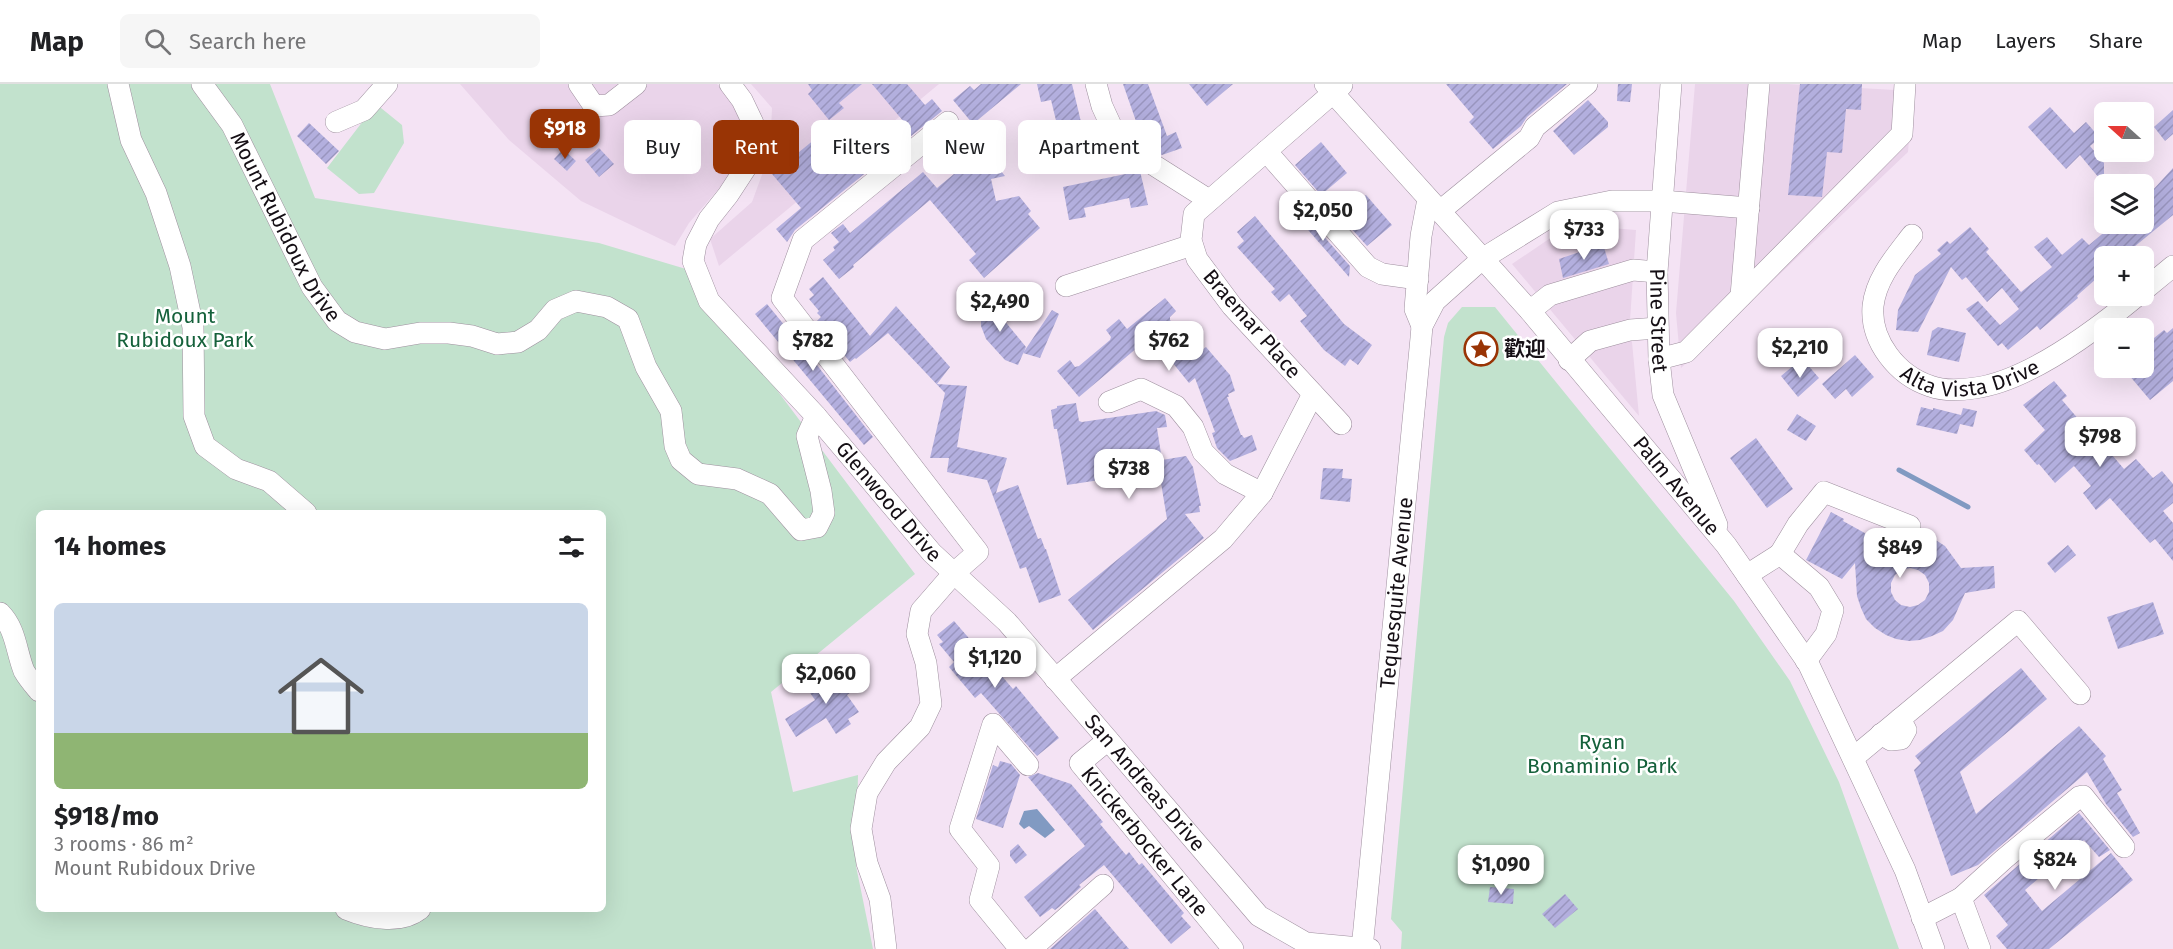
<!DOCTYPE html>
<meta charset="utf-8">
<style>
:root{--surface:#fff;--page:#f6f6f6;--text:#202124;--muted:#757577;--line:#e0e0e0;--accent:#993405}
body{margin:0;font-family:"Fira Sans","Noto Sans SC",sans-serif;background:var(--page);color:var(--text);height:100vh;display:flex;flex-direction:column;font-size:22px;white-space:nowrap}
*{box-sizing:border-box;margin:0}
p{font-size:20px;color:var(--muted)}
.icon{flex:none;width:33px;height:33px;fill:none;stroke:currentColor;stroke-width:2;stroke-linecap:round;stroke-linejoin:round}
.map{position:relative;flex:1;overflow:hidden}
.drawer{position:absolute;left:36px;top:426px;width:570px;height:402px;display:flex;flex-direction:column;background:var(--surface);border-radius:9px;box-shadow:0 6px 24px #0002}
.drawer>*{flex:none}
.guide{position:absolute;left:624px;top:36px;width:570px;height:54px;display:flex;gap:12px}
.needle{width:39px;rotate:291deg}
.buttons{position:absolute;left:2094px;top:18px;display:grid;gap:12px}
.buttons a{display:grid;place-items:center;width:60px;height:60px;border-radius:9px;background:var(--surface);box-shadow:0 6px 24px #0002;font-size:30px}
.price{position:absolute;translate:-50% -51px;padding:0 14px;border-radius:12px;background:#fff;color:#222;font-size:20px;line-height:39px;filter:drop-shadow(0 2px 3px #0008)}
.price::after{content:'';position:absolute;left:50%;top:36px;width:18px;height:14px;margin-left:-9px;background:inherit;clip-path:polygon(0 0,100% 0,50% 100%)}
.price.current{background:var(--accent);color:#fff}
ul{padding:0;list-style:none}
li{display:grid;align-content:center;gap:12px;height:318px;padding:0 18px}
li+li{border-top:2px solid var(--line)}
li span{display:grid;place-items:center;height:186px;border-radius:9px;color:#555}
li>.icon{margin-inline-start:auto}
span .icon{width:108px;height:108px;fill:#fffc;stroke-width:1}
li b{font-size:26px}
h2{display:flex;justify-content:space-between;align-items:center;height:72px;padding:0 18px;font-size:26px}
.tag{padding:0 21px;border-radius:9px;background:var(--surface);box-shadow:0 6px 24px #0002;font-size:21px;line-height:54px}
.tag.current{background:var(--accent);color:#fff}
header{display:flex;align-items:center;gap:36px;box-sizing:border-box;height:84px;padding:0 30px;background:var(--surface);border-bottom:2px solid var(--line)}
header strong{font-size:28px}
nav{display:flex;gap:33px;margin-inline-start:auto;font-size:21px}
.search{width:420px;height:54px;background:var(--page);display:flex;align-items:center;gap:15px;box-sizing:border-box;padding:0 21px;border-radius:9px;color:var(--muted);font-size:22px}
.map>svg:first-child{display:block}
.built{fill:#ead4ea}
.green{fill:#c2e2cd;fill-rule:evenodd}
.water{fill:#819ac2}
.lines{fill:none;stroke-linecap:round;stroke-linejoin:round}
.stream{stroke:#819ac2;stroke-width:5}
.building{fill:url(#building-hatch);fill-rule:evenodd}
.minor-casing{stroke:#9e8f9e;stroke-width:22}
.minor{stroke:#fff;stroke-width:21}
.labels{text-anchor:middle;stroke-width:5;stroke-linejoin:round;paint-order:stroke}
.street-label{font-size:21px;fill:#150f15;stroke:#fff}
.park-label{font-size:21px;fill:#15613b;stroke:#fff}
.poi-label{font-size:21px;font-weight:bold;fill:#150f15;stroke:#fff;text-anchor:start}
</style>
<header>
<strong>Map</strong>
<div class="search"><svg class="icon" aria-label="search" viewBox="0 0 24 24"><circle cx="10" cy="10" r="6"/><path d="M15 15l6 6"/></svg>Search here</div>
<nav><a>Map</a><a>Layers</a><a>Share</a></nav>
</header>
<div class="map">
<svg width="2173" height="865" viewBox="0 0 2173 865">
<defs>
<pattern id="building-hatch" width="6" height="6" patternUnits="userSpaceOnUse" patternTransform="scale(1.5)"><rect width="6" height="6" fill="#b3afde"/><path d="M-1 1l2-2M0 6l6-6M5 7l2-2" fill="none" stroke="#9995be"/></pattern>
</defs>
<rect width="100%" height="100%" fill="#f4e3f4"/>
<path class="built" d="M460,0H717L726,7L747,50L740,80L689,139L675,162L581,117L509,56Z
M751,0H939L719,182L710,155L752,118L770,69L772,24Z
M1695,0H1788L1913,7L1908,68L1681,284L1676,229Z
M1599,143L1636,146L1630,237L1639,332L1512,180L1549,155Z"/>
<path class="green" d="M0,0H270L315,114L599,159L686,185L915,490L771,608L793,708L858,691L856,782L873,865H0ZM39,429H603V825H39Z
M373,24H381L402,41L404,59L374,109L359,110L327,84Z
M1462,223H1495L1734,517L1790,597L1839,698L1899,865H1401L1402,848L1391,835L1444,253L1448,239Z"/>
<path class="water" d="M1037,725L1055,746L1045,754L1029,742L1024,745L1019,740L1024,727Z"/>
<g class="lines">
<path class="stream" d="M1899,386L1968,423"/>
</g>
<path class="building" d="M808,0H862L839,19L844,24L829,36L808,10L812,6Z
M872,0H907L925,21L932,15L942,27L795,146L787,158L776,145L801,124L772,90L820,51L848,84L904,38Z
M981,0H1021L973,40L953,16L970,2L974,6Z
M1037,0H1072L1089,72L1056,80L1052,64L1062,61L1051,16L1041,18Z
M1123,0H1148L1167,52L1176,48L1182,64L1162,71L1144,60Z
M1189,0H1233L1207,22Z
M1446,0H1567L1527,33L1521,42L1493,65L1469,38L1474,33Z
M1618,0H1632L1630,18L1617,17Z
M1800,0H1862L1861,26L1846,25L1842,69L1827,68L1822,113L1788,111Z
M1588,16L1608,38V43L1574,71L1553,47Z
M2050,23L2074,49L2086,38L2100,54L2090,62L2104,79V100L2080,71L2066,85L2028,43Z
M2173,26V50L2165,57L2154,43Z
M309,39L339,67L326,80L297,52Z
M976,52L988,67L986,69L1005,92L991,95L996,117L1019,112L1031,127L1028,130L1040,144L984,194L969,176L976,170L930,116L853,181L854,183L839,195L823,176L835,166L833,163L839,158L831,149L843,140L850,149L923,88L937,104L966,80L956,68Z
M1321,58L1347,89L1321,111L1295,81Z
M599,64L614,80L599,93L585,76Z
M563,65L576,77L567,87L554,75Z
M2173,84V131L2123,172H2104V188L2080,209L2077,212L2078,214L2040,246L2037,242L2008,266L2002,259L1998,262L1966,225L1978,217L2000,241L2019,225L2002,204L1987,218L1966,193L1962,196L1951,183L1918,248L1896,246L1898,226L1915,191L1941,170L1937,166L1947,157L1950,160L1970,143L1989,165L1986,168L2021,208L2052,183L2034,163L2047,153L2062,171L2082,154L2089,161L2114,140H2144V99L2151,108Z
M1140,87L1148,121L1131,124L1129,114L1084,124L1086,133L1069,136L1063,103Z
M1366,111L1392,141L1367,162L1340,132Z
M1297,122L1350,182L1349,193L1296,132Z
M1255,132L1344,240L1372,261L1358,281L1350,275L1345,282L1324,266L1300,237L1307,232L1289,210L1280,218L1271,208L1275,205L1237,163L1244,157L1237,148Z
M1603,160L1609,180L1563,194L1559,175Z
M823,193L870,252L896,222L950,283L937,300L967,302L957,363L1007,374L996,409L1018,401L1038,455L1041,454L1045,465H1046L1061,511L1039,519L1026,483L1020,485L987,396L947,388L949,374H930L945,309L888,249L856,275L855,274L850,278L817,237L821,233L817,229L819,227L809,215L814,211L809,205Z
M981,214L996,217L999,230L1026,263L1018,281L1005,276L986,255L981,242Z
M1165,214L1176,227L1170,233V236L1196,266L1199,268L1206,263L1230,291L1235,307L1228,310L1229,313H1227L1241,351H1242L1244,354L1252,351L1257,366L1230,377L1217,364L1212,349L1215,348L1195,294L1189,299L1151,252L1079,313L1057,287L1070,276L1075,283L1079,282L1110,256L1111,253L1106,246L1119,235L1127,245Z
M767,220L813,276L873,353L864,361L755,230Z
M1052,226L1059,230L1040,274L1023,269Z
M1938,243L1966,249L1959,278L1927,271L1932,247Z
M2173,244V297L2150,316L2123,284H2144V262L2164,246L2167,249Z
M1855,271L1874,293L1852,313L1846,305L1835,315L1822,300Z
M1806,279L1819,294L1798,313L1781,292L1793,282L1797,287Z
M2054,297L2067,312L2062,316L2086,344L2091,356L2098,350L2109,363L2107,365L2124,385L2136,375L2153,394L2162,387L2173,400V419L2163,427L2173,439V477L2155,455L2150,459L2110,414L2096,426L2083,409L2091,402L2074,382L2055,399L2039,380L2037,381L2024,366L2045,346L2023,321Z
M1076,319L1079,337L1082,338L1156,327L1165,331L1167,343L1157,344L1162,376L1186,372L1193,383L1201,422H1199L1200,428L1185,430L1204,454L1093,546L1068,516L1167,435L1159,387L1067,401L1057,345H1054L1051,326L1057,324V322Z
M1921,323L1933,326V324L1961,331L1963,324L1977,327L1973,343L1960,340L1957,350L1916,341Z
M1797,330L1816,342L1806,357L1787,346Z
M1756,354L1793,405L1767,424L1730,374Z
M1323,384L1343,385L1342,394L1352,395L1350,418L1320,415Z
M1831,428L1844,435L1843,437L1872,453L1879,461L1898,451L1911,455L1922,451L1934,455L1945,462L1961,484L1994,482L1995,504L1965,509L1953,536L1943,547L1932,552L1920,556L1909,557L1896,555L1886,551L1875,544L1866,535L1861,524L1857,512L1855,479L1842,495L1806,476ZM1910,484L1918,486L1925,491L1929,499V508L1925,516L1918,521L1910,523L1901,521L1895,516L1891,508V499L1895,491L1901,486Z
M2068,461L2076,471L2055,489L2047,479Z
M2153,518L2164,550L2118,565L2107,533Z
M954,537L1013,605L1016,602L1059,654L1037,672L981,609L975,614L949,583L954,578L939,560L943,558L937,551Z
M2021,584L2047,615L1960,688L1976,730L2079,642L2106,672L2103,675L2122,706L2117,709L2140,749L2133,753L2106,720L2087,688L1978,781L1951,792L1914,686L1921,679L1915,672Z
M840,585L854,606L847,611L859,628L848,635L851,640L836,650L826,634L796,653L785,635L815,616L804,600L815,593L819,599Z
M1000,677L1011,680L1020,691L1003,744L976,735L993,681L998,683Z
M1038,689L1071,700L1103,738L1100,740L1126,771L1129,768L1139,781L1142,779L1184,829L1181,832L1191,843L1171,860L1104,781L1079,801L1081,803L1059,823L1055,826L1052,824L1040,833L1024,813L1085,762L1028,693Z
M2079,729L2110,766L2099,773L2084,756L2025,806L2042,827L2111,769L2133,796L2049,865H2007L1996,852L2008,841L1984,811Z
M1018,760L1027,771L1016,780L1010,772V767Z
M1490,803L1514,805L1513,820L1488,818Z
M1565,810L1578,825L1555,844L1542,830Z
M1095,825L1129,865H1050Z"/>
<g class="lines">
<g class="minor-casing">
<g id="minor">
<path d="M118,0L131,56L156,109L180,182L193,243L194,332L205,362L236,385L269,397L306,429"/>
<path id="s1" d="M202,0L232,41L312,203L337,237L355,248L385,255L420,249H449L472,252L497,260L518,258L538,246L555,226L576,217L607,223L628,235L646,283L671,327L675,362L681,376L698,390L737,395L770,410L801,446L817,443L824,429L821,407L807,352L816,332"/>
<path d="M579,0L594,22L609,21L636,0"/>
<path id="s2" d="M730,0L742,16L753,39L754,61L747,82L728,111L709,135L696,160L693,177L709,217L816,332L932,469L1007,538L1259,832L1306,859L1370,865"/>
<path d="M1096,0L1102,22L1119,59L1209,116"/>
<path id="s3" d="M1325,0L1530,227L1726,461L1808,579L1905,786L1934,865"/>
<path id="s4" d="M1671,0L1657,188L1659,275L1663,311L1717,441"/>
<path d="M336,38L364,26L387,0"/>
<path d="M1266,67L1368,183L1382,190L1418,195"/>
<path d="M1440,127L1529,54L1535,43L1587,0"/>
<path id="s5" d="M1912,151C1896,172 1876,194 1873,222C1870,257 1897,291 1930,302C1943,307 1962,306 1975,304C2028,297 2097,245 2137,212"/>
<path d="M1066,202L1192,161"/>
<path d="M2144,206L2173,182"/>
<path d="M1741,212L1759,0"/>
<path d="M1530,227L1550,211L1633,186L1657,188"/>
<path d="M1422,242L1415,225L1421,152L1428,115"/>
<path d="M1659,275L1686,268L1902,50L1905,0"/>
<path d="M1569,276L1590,257L1630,246L1658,244"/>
<path d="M1109,318L1141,305L1176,322L1193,343L1203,368L1225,390L1262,409"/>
<path d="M1341,340L1232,222L1197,175L1191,156L1194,130L1342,1"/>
<path d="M1780,470L1798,440L1824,408L1910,442"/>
<path d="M1747,491L1780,470L1819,503L1833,526L1826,550L1806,577"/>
<path d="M0,529C16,545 16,567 24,587C28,594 34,601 39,607"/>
<path d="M1055,595L1223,455L1262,409L1313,310"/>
<path d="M1881,650L1891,656L1901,655L1906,646L1900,635"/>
<path id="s6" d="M1108,656L1080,679L1233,865"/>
<path d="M1853,674L2018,537L2080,610"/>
<path d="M1961,814L2004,775L2079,713L2083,712L2124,763"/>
<path d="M346,825C368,834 400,841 420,825"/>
<path d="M1922,834L1961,814L1980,865"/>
<path d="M886,865L880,815L867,779L861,745L867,709L886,678L920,643L931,620L926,579L917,550L921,527L954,489L978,468L782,214L803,156L948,38"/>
<path d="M1020,865L980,816L989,782L960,745L993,640L1028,681"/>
<path d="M1031,865L1103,801"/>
<path id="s7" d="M1362,865L1421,254L1422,242L1435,217L1482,175L1558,128L1612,117H1662L1749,124"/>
</g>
</g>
<use href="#minor" class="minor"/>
</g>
<defs>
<g id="sight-ring" transform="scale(1.725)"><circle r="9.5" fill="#fff" stroke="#993405" stroke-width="1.5"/><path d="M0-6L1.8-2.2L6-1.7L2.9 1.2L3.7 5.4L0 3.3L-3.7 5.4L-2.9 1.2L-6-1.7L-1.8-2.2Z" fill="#993405"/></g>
</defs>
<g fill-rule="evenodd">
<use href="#sight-ring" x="1481" y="265"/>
</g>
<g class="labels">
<g class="street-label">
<text dy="7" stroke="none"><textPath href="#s1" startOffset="166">Mount Rubidoux Drive</textPath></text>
<text dy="7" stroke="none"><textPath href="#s4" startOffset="237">Pine Street</textPath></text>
<text transform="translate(1252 240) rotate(49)" y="7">Braemar Place</text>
<text dy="7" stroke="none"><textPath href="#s5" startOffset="228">Alta Vista Drive</textPath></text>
<text dy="7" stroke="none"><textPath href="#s3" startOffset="534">Palm Avenue</textPath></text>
<text dy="7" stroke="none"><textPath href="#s2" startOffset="513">Glenwood Drive</textPath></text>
<text dy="7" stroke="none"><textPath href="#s7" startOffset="358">Tequesquite Avenue</textPath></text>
<text dy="7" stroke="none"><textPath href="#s2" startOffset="894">San Andreas Drive</textPath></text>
<text dy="7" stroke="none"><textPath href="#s6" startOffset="138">Knickerbocker Lane</textPath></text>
</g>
<g class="park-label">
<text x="185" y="239">Mount<tspan x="185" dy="24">Rubidoux Park</tspan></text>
<text x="1602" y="665">Ryan<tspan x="1602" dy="24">Bonaminio Park</tspan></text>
</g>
<g class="poi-label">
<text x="1504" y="272">歡迎</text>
</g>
</g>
</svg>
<div class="buttons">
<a><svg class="needle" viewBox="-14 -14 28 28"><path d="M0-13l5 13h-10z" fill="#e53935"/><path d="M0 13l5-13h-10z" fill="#757577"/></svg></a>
<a><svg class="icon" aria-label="layers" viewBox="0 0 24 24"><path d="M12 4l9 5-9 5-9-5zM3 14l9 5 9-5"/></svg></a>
<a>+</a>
<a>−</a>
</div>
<b class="price current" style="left:565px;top:76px">$918</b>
<b class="price" style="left:1323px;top:158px">$2,050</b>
<b class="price" style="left:1584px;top:177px">$733</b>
<b class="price" style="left:1000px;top:249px">$2,490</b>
<b class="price" style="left:813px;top:288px">$782</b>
<b class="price" style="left:1169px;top:288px">$762</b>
<b class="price" style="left:1800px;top:295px">$2,210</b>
<b class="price" style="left:2100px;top:384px">$798</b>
<b class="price" style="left:1129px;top:416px">$738</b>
<b class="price" style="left:1900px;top:495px">$849</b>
<b class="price" style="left:995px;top:605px">$1,120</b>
<b class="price" style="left:826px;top:621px">$2,060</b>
<b class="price" style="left:2055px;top:807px">$824</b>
<b class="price" style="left:1501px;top:812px">$1,090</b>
<div class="guide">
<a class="tag">Buy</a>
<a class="tag current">Rent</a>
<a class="tag">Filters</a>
<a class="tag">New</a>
<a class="tag">Apartment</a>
</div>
<section class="drawer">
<h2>14 homes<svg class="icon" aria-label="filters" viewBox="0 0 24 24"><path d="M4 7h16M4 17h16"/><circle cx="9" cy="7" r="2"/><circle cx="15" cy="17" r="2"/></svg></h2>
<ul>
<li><span style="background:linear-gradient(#c9d6e8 70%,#8fb573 0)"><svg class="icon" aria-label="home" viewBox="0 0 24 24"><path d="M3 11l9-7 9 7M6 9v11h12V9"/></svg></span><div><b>$918/mo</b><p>3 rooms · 86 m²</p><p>Mount Rubidoux Drive</p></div></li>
</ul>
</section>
</div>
